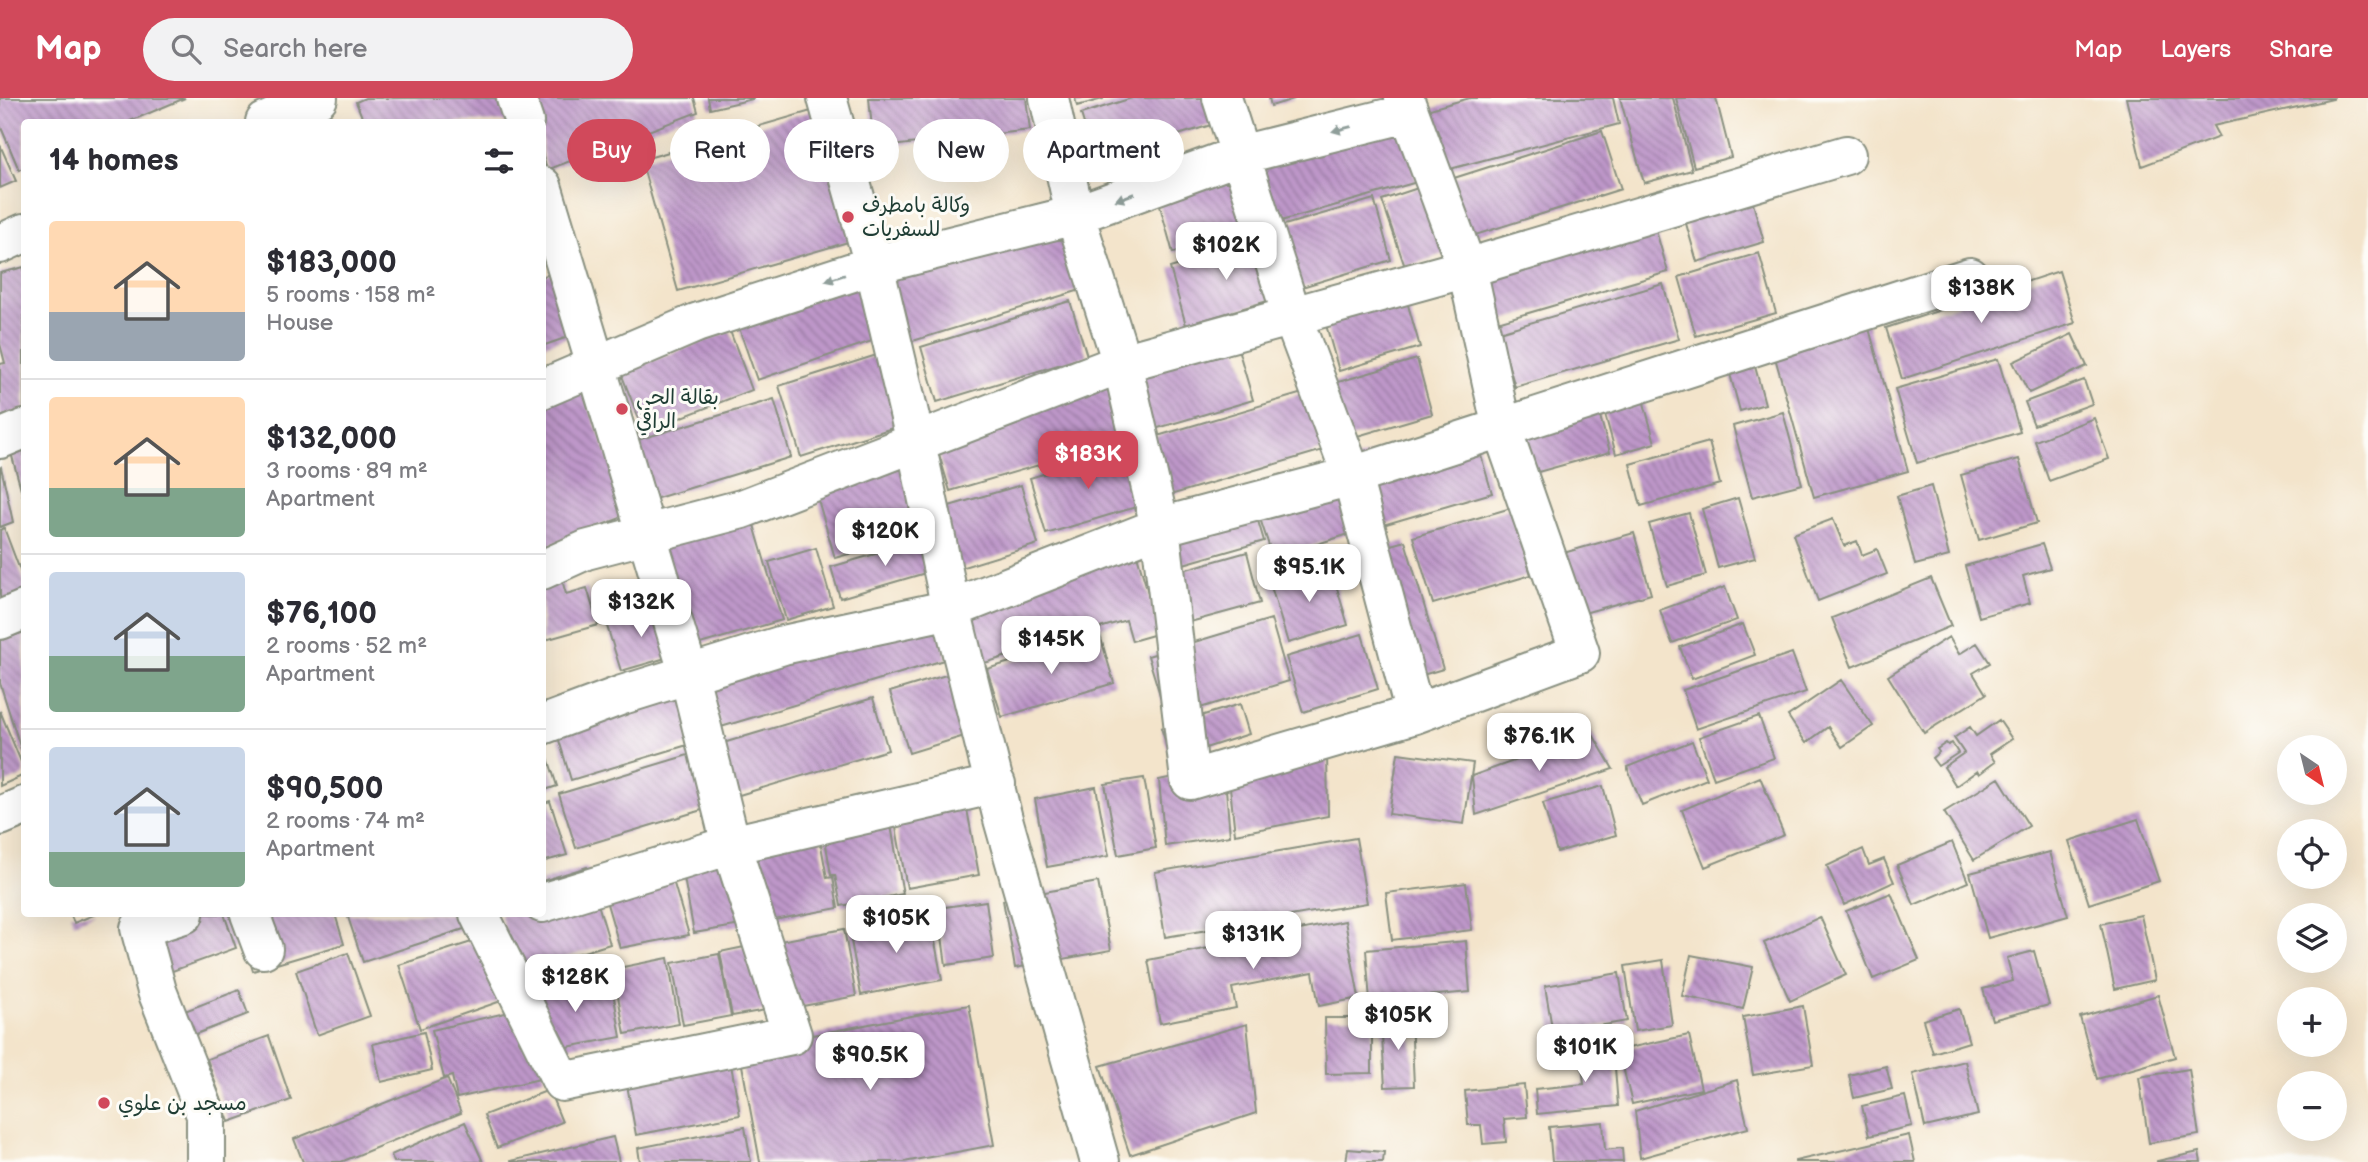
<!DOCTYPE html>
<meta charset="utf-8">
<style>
:root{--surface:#fff;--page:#f2f2f3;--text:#2b2b33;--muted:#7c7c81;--line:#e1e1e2;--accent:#d1495b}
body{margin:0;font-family:"Balsamiq Sans","Playpen Sans Arabic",sans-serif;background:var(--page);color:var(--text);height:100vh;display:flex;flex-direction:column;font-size:26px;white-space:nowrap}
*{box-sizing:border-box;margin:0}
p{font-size:23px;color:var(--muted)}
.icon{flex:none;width:38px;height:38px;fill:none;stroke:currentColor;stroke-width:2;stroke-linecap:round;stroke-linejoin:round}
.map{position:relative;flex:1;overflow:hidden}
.sheet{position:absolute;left:21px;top:21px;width:525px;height:798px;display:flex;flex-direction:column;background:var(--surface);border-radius:7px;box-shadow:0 7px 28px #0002}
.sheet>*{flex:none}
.hud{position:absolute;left:567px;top:21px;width:665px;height:63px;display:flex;gap:14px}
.needle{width:46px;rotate:145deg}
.controls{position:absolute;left:2277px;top:637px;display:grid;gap:14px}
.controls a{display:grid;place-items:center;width:70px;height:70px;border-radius:50%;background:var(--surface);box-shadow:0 7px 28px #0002;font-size:35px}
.price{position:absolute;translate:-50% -60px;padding:0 16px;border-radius:14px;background:#fff;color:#222;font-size:23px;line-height:46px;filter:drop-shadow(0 2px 4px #0008)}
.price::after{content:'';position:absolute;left:50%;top:42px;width:21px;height:16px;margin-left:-10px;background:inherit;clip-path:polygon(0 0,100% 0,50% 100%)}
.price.current{background:var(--accent);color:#fff}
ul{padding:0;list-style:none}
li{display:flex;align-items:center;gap:21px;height:175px;padding:0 28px}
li+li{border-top:2px solid var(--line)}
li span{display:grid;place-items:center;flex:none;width:196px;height:140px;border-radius:7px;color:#555}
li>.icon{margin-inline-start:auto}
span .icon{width:84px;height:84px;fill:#fffc;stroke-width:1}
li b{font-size:30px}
h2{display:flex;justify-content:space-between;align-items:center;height:84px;padding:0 28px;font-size:30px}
.chip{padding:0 24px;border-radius:32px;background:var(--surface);box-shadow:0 7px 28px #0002;font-size:24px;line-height:63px}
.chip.current{background:var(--accent);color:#fff}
header{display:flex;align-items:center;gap:42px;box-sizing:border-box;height:98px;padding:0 35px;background:var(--accent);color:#fff}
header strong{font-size:33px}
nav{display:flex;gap:38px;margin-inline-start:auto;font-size:24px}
.search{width:490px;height:63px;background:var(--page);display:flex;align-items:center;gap:18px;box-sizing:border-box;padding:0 24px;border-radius:38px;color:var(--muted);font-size:26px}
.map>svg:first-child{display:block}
.building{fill:url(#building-back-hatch)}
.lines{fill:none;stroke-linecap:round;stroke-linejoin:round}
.street-casing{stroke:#899080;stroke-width:42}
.street{stroke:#fff;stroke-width:38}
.oneway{fill:#8f9e9a}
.poi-dot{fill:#d1495b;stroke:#fdfcf7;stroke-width:2.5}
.labels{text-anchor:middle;stroke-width:6;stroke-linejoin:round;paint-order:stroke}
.poi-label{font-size:21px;fill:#1f3d34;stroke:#fdfcf7;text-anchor:start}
</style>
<header>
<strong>Map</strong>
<div class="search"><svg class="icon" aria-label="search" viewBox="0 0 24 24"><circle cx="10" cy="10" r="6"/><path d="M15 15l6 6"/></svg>Search here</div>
<nav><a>Map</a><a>Layers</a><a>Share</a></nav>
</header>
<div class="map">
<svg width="2368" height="1064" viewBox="0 0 2368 1064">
<defs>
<pattern id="building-back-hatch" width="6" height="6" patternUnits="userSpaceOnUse" patternTransform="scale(1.75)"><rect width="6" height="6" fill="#be97c9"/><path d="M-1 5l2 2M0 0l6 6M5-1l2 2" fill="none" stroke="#9a7ca4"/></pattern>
</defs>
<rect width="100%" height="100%" fill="#fdfcf7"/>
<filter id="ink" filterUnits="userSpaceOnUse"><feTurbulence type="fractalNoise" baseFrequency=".0143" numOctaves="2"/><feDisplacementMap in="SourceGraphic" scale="14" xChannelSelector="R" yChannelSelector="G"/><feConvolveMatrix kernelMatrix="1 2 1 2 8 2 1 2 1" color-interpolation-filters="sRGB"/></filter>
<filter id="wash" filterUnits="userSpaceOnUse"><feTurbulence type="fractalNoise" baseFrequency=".00686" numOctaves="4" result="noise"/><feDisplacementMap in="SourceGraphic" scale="28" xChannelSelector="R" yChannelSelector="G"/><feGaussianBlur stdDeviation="1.57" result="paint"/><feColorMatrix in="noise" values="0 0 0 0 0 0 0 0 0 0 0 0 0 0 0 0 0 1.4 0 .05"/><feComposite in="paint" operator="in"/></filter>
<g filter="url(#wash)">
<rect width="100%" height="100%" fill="#f3e4cb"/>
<g id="blocks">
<path class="building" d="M0,0H185L128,24H24V69L19,72L0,27Z
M365,0H513L509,24H364L356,4Z
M527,0H694L698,14L547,72L542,54V24Z
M708,0H753V1L710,11Z
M869,0H1026L1030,32L874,50Z
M1075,0H1103V1L1077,8Z
M1132,0H1214L1221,24L1095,62L1081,16Z
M1269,0H1294V1L1271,8Z
M1470,0H1613L1619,26L1435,75L1419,14Z
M1620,0H1673L1692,72L1644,85Z
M1676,0H1716L1731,59L1694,69Z
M2126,0H2333V1L2213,28L2219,39L2142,68Z
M825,9L862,140L678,193L641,62Z
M1400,26L1417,84L1274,125L1258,68Z
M1602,33L1621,91L1469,139L1451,81Z
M0,47L16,83L0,90Z
M1242,73L1258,132L1173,155L1157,97Z
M1746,81L1764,144L1697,164L1679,101Z
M1442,82L1465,149L1405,169L1382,102Z
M1374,101L1391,162L1292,192L1274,130Z
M1650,112L1668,174L1484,228L1466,167Z
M1068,127L1087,190L903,246L884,183Z
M1265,142L1281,199L1186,227L1170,170Z
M1759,155L1776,215L1696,238L1679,179Z
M573,166L588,232L542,248V179Z
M24,169V311L0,319V266L5,265L0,246V175Z
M2059,173L2075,225L1902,281L1886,230Z
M862,185L881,240L757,282L738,227Z
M1402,186L1420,249L1339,273L1321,209Z
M1663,186L1679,241L1515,289L1499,234Z
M1070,203L1087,258L937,304L921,249Z
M1864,212L1908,373L1814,399L1769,238Z
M1232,230L1253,302L1141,335L1120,263Z
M730,233L752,292L644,334L621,275Z
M2072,236L2087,268L2029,295L2013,264Z
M1748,242L1765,306L1740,313L1723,250Z
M905,248L927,319L801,359L779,288Z
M1417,261L1432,316L1344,342L1328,287Z
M1998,261L2020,334L1917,365L1895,291Z
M1636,276L1655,345L1616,356L1597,288Z
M2084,282L2092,306L2034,327L2025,304Z
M1111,283L1128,341L950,393L933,336Z
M581,289L631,416L542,450V305Z
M1592,290L1610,354L1520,379L1502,316Z
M1306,294L1323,352L1160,400L1144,342Z
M774,301L791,359L638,406L621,347Z
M1783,314L1802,386L1752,399L1733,328Z
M2094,320L2109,361L2049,383L2035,343Z
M1472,327L1492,395L1366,432L1346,363Z
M24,333V402L7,340Z
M927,340L938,430L835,460L810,374Z
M1709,344L1720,386L1641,408L1630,366Z
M1130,350L1146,406L1046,436L1030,380Z
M2019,361L2037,425L1979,442L1961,377Z
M1,369L13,424L0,429V370Z
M1333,373L1352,435L1273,460L1253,399Z
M1021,387L1038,446L957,471L939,411Z
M1931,388L1949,458L1915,467L1897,398Z
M1251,399L1264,443L1159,473L1146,428Z
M1738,400L1755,460L1718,470L1702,411Z
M747,403L782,522L683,551L648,433Z
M1511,410L1531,477L1433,506L1413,439Z
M1689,415L1706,477L1667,488L1649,426Z
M1833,421L1844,448L1857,443L1862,457L1877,451L1887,476L1818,503L1793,436Z
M4,430L24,483V502L0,511V432Z
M1634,435L1651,496L1570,519L1553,458Z
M1131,437L1160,535L1132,543L1126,522L978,567L955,491Z
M930,440L939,471L840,500L831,469Z
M1405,443L1443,571L1412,580L1373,452Z
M2042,446L2050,470L2023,478L2030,505L1979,519L1965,468Z
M816,450L833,508L786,522L769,464Z
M1247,454L1260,505L1168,530L1155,480Z
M1330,467L1348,527L1288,545L1270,485Z
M560,475L566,496L587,490L598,527L542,543V480Z
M1931,480L1951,528L1852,569L1832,520Z
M1725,489L1737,522L1672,545L1660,512Z
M930,503L947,561L721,629L704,572Z
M661,508L676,557L621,573L606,525Z
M1271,521L1289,583L1167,620L1148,558Z
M1743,526L1755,557L1692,581L1680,549Z
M24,534V661L0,585V542Z
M1362,536L1378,591L1303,614L1286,559Z
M1100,537L1114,585L1002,619L987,571Z
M1949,539L1959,556L1977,545L1990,565L1973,575L1986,596L1924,635L1888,578Z
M1792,555L1806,594L1696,631L1683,592Z
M979,567L997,628L909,655L890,594Z
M685,578L704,642L571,682L552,619Z
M1841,582L1873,628L1842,649L1828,629L1806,645L1788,618Z
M873,600L888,652L726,701L710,649Z
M1240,606L1249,636L1171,661L1161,630Z
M0,613L24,671V677L0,688Z
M1759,618L1774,660L1714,681L1699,639Z
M1999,622L2012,641L1990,656L1995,664L1979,676L1977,673L1956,688L1944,669L1964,655L1954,640L1970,629L1976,638Z
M1592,635L1613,671L1476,717L1472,678Z
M542,641L557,688L542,693Z
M1692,643L1707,681L1642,707L1627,669Z
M1946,645L1948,647L1952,645L1958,655L1938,668L1932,660L1939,654L1937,651Z
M1327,653L1328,718L1235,736L1228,670Z
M698,654L715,708L576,750L559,696Z
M1398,655L1473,665L1464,726L1389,716Z
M1224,668L1230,738L1165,748L1159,682Z
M1760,679L1784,737L1705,769L1682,712Z
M1144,680L1156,750L1118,757L1105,686Z
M1999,680L2029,728L1974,762L1944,714Z
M1603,688L1616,737L1557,754L1543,705Z
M1096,689L1109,758L1047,769L1035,701Z
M965,700L979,777L907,790L893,713Z
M550,703L567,757L542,764V706Z
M889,716L903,796L841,808L835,777H831L823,729Z
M2138,721L2159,783L2089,806L2069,743Z
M818,731L827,780L833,779L838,810L753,826L739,746Z
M1356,740L1367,805L1165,839L1155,774Z
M1952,744L1968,784L1914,807L1897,767Z
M732,749L747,826L694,835L680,758Z
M1863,751L1869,767L1884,761L1894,784L1844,807L1827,768Z
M2050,754L2068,818L1988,840L1970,775Z
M665,755L689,837L620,850L598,775Z
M587,769L610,846L518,874L500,816H542V783Z
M1098,784L1111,852L1015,870L1003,802Z
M1466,785L1472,832L1392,842L1386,795Z
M1891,795L1919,862L1873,881L1846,813Z
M986,803L994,860L946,867L938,810Z
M70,816H96L74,825Z
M153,816H224L236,850L142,884L121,827Z
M235,816H335L344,846L253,873Z
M347,816H469L473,828L363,864Z
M930,817L942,882L861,897L849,832Z
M2141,817L2155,882L2115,891L2101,826Z
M1820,819L1846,877L1790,903L1764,845Z
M1345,823L1359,900L1319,908L1313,874L1232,890L1236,910L1160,925L1148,862Z
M844,831L856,898L771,914L759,847Z
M481,841L501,903L420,931L399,867Z
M1466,843L1470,894L1370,903L1366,852Z
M754,847L766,912L732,918L720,854Z
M2034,853L2049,907L1992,922L1983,891L2013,883L2007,860Z
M348,855L370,918L317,937L296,873Z
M719,856L731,918L683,927L672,865Z
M1691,857L1753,869L1743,911L1682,898Z
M668,860L679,926L625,936L613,871Z
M1663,862L1672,927L1635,933L1625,868Z
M1619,875L1627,923L1553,936L1545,888Z
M610,877L621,939L540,954L529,892Z
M239,892L248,916L173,945L164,921Z
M2158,897L2175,959L2097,981L2080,919Z
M969,907L994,1047L904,1064H760L739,951Z
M1803,908L1813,967L1753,977L1743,919Z
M527,910L544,980L457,1000L452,978L444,980L432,932Z
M1959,911L1969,944L1933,955L1923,922Z
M1411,919L1414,988L1385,989L1381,921Z
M1325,920H1372V975L1326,976Z
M1247,926L1256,1015L1130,1057L1100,968Z
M424,934L432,972L381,984L373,946Z
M1689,937L1701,991L1632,1006L1619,952Z
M269,938L291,1002L229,1024L207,961Z
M1613,944L1618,1008L1537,1016L1535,991L1584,986L1580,947Z
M728,950L740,1017L636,1037L624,970Z
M1965,963L1978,1017L1925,1029L1913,976Z
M1886,968L1892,991L1854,1000L1849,977Z
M2189,971L2199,1037L2149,1045L2139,979Z
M447,980L461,1015L341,1064H303L294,1041Z
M1737,982L1748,1030L1640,1060L1635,1013Z
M1524,987L1527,1019L1504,1021L1506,1044L1483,1046L1481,1027H1468L1465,993Z
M549,992L562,1024L497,1050L484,1017Z
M1905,998L1912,1028L1869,1038L1862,1008Z
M465,1024L483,1064H394L391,1057Z
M1603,1024L1605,1052L1622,1050L1623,1064H1552L1549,1029Z
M745,1029L751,1064H640L638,1050Z
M1909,1037L1915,1064H1795V1063Z
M613,1039L619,1064H511V1063Z
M1348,1051L1384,1054L1383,1064H1346Z
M2199,1054L2201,1064H2157V1063Z"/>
</g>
</g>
<g filter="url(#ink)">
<use href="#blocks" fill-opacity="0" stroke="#899080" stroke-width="2"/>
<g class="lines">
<g class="street-casing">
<path id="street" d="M516,0L524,24
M827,0L874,167L916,345L951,511L1003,721L1100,1064
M1049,0L1075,117L1122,265L1160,429L1190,682L1415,616L1580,555L1502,331L1467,170L1404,0
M1222,0L1292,218L1352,378L1415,616
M265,24L318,0
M0,146L24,135
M542,291L696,225L874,167L1075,117L1240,57L1408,15
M0,341L24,331
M542,472L586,452L742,411L1122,265L1467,170L1846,57
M0,522L24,512
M542,627L622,597L783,547L951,511L1160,429L1352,378L1970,179
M0,718L24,708
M542,805L731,747L996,686
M184,816L140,830L157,893L206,1017V1064
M250,816L263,851
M479,816L562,984L792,937L731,747L689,577L542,88"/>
</g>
<use href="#street" class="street"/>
</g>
<defs><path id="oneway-solid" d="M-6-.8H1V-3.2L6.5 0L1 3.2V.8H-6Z" transform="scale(1.75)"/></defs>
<g class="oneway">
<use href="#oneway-solid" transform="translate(1342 31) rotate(166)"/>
<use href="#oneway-solid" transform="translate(1125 99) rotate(160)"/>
<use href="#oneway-solid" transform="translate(835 180) rotate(162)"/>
</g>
</g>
<g class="poi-dot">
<circle cx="848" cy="119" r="7"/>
<circle cx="622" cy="311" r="7"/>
<circle cx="104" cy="1005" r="7"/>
</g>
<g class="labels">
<g class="poi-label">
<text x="862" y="114">وكالة بامطرف<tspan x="862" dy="24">للسفريات</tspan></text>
<text x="636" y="306">بقالة الحي<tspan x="636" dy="24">الراقي</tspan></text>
<text x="118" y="1012">مسجد بن علوي</text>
</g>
</g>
</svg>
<div class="controls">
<a><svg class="needle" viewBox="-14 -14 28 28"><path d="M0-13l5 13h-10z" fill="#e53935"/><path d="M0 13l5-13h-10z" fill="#7c7c81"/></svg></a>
<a><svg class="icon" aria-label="locate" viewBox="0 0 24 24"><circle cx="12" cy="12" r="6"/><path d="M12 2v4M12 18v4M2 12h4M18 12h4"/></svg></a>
<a><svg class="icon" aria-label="layers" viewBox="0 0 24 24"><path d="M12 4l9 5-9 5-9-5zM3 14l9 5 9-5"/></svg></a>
<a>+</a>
<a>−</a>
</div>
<b class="price" style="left:1226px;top:184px">$102K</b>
<b class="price" style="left:1981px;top:227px">$138K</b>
<b class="price current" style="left:1088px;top:393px">$183K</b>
<b class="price" style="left:885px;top:470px">$120K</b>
<b class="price" style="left:1309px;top:506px">$95.1K</b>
<b class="price" style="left:641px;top:541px">$132K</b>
<b class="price" style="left:1051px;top:578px">$145K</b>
<b class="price" style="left:1539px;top:675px">$76.1K</b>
<b class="price" style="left:896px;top:857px">$105K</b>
<b class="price" style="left:1253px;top:873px">$131K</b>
<b class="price" style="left:575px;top:916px">$128K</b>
<b class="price" style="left:1398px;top:954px">$105K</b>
<b class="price" style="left:1585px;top:986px">$101K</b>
<b class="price" style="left:870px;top:994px">$90.5K</b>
<div class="hud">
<a class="chip current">Buy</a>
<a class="chip">Rent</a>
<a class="chip">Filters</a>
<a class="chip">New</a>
<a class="chip">Apartment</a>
</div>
<section class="sheet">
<h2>14 homes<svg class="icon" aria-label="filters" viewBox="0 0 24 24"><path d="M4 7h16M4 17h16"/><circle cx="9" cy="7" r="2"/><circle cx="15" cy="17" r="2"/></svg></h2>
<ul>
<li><span style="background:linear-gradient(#ffd9b3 65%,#9aa5b1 0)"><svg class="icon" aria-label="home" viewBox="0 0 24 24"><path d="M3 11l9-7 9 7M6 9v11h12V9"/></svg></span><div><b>$183,000</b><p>5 rooms · 158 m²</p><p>House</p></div></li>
<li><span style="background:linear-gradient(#ffd9b3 65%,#7fa58c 0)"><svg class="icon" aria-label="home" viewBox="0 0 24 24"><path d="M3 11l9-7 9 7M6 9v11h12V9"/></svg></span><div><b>$132,000</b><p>3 rooms · 89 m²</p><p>Apartment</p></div></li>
<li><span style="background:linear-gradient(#c9d6e8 60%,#7fa58c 0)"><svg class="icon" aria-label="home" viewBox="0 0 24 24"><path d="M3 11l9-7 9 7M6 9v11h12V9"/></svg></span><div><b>$76,100</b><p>2 rooms · 52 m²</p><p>Apartment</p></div></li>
<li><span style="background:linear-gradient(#c9d6e8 75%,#7fa58c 0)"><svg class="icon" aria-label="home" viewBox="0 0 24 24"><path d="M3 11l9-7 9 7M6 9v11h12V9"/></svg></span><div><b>$90,500</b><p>2 rooms · 74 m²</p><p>Apartment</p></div></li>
</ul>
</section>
</div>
